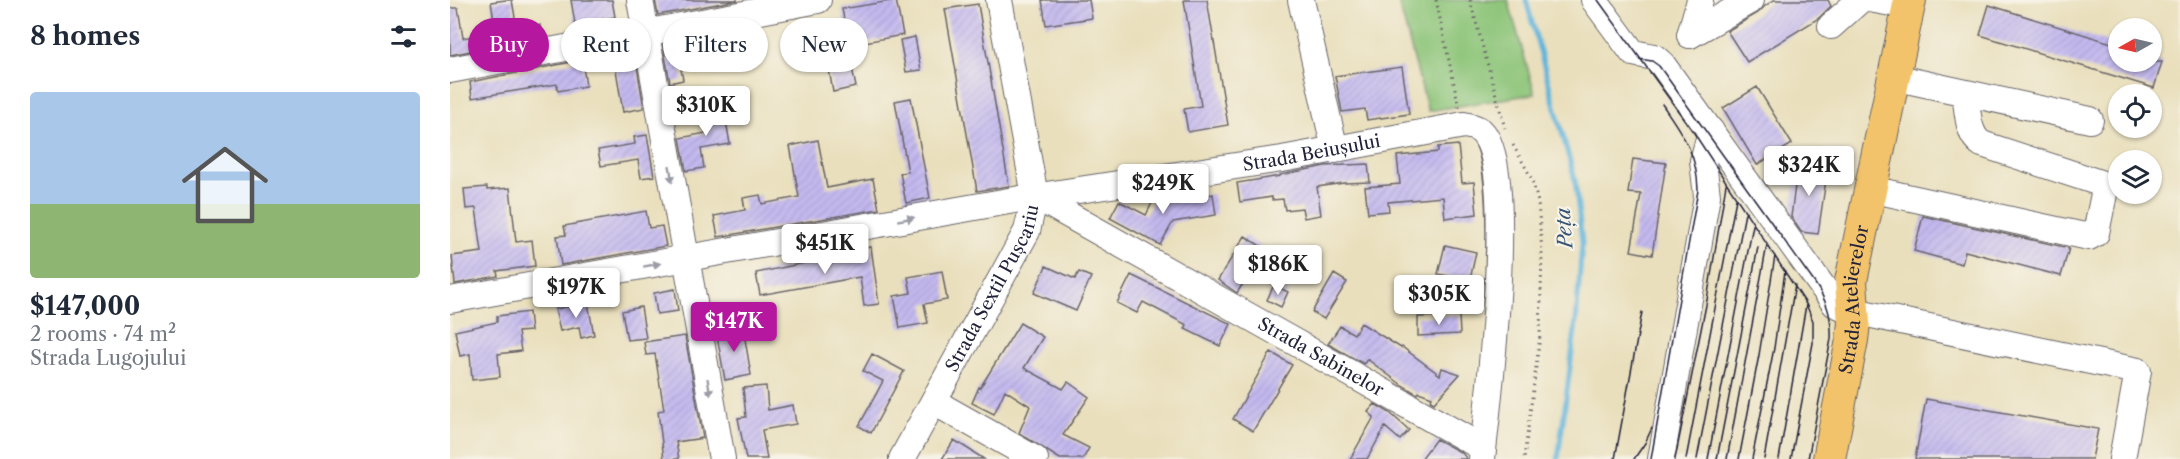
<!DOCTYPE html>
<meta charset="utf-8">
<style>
:root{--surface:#fff;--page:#f2f2f3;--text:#1f2937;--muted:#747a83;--line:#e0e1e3;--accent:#b5179e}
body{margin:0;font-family:"Libre Caslon Text",serif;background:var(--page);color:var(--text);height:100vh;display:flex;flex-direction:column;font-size:22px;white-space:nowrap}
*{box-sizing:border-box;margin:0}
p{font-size:20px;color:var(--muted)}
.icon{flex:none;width:33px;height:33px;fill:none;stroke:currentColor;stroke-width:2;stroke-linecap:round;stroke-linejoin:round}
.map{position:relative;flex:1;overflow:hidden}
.details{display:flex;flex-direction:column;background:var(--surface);width:450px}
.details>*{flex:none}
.hud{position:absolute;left:18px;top:18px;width:570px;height:54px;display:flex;gap:12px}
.needle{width:39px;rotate:262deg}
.fabs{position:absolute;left:1658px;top:18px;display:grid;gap:12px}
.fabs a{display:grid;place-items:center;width:54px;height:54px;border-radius:50%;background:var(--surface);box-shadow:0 2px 4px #0004;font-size:30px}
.price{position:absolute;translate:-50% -51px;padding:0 14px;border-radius:6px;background:#fff;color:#222;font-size:20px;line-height:39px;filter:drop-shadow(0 2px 3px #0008)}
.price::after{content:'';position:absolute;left:50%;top:36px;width:18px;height:14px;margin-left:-9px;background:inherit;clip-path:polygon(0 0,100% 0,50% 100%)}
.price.current{background:var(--accent);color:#fff}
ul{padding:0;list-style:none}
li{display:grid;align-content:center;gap:12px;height:318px;padding:0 30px}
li+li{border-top:2px solid var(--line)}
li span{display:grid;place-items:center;height:186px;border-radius:6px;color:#555}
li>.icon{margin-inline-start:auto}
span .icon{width:108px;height:108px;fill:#fffc;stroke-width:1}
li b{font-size:26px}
h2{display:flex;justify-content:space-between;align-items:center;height:72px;padding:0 30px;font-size:26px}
.pill{padding:0 21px;border-radius:27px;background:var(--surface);box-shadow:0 2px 4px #0004;font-size:21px;line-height:54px}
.pill.current{background:var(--accent);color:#fff}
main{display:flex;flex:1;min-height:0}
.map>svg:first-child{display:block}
.green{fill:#8cc478;stroke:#57735a;stroke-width:1.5}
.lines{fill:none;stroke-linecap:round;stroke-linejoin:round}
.stream{stroke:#5eb4da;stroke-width:5}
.building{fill:url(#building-hatch)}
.minor-casing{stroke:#686468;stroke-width:28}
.major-casing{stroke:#686468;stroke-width:34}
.path{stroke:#686468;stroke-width:3;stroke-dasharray:1.5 4.5;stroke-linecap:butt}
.minor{stroke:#fff;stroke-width:26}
.major{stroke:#f2c36a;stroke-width:32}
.tram{stroke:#22223b;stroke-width:1.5}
.oneway{fill:#9c9ca7}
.labels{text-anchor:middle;stroke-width:4.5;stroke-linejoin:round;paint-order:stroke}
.street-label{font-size:18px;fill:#22223b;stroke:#f7f3e8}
.water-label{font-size:20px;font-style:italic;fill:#375573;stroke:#f7f3e8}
</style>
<main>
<section class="details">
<h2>8 homes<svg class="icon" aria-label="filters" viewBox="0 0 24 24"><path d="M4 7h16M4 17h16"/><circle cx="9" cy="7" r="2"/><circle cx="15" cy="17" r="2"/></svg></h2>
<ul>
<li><span style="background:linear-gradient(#a9c7e8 60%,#8fb573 0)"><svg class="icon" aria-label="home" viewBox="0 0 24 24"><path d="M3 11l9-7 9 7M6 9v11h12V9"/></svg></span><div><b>$147,000</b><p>2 rooms · 74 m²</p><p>Strada Lugojului</p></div></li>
</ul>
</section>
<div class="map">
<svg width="1730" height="459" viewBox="0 0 1730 459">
<defs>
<pattern id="building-hatch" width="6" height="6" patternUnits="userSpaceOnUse" patternTransform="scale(1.5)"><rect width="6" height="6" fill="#c4b9ef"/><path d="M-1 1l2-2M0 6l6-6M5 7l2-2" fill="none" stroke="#a89fce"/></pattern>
</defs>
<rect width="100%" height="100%" fill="#f7f3e8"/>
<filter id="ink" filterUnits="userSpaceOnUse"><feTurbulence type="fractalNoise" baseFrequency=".0167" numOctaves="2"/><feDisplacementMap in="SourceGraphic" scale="12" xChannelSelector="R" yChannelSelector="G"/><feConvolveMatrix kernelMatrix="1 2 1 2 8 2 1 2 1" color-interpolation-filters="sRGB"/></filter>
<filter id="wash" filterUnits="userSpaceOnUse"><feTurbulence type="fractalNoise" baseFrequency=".008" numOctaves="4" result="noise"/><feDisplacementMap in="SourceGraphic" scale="24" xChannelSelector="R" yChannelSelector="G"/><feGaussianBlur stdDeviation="1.35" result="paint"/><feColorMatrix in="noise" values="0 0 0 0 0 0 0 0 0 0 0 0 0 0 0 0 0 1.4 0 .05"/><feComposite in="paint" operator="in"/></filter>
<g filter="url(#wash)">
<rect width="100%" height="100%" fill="#e9dfbc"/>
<path class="green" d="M948,0H1058L1085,94L978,111Z"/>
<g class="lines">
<path class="stream" d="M1076,0L1125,180L1132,243L1126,322L1108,459"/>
</g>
<g id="blocks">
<path class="building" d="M56,0H62L67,29L90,25L92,37L0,55V8H8L13,38L46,32L41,2Z
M121,0H162L165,17L125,24Z
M205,0H288L208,15Z
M446,0L453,35L399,45L392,9Z
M592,0H639L642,18L596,25Z
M734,0H757L778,125L738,132L734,109L751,106Z
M1324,0H1378L1381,6L1369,18L1297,62L1277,31L1308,13L1315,6Z
M528,4L559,186L527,191L495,9Z
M1539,5L1668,45V62H1712L1704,88L1530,35Z
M295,29L301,56L231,69L233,80L220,83L213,45Z
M465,37L471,70L456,72L450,40Z
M399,53L406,87L383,92L377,58Z
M132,60L136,86L108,91L107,84L22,98L20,82Z
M186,61L194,108L173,112L165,64Z
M952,67L959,114L917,120L915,109L892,112L885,76Z
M1307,87L1342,144L1307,165L1273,108Z
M461,98L480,198L456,203L450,173L458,172L445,101Z
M273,103L280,144L251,149L254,168L236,171L230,138L256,133L251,107Z
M197,135L204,176L191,178L188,160L151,166L148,150L185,144L184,137Z
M368,140L377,188L423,179L429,209L268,237L264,216L295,210L293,198L310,195L312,204L349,197L340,146Z
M1008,145L1012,183L1024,182L1027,214L995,218L993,197L938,202L939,211L918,213L915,187L950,184L947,156L988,152V147Z
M1183,159L1216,163L1202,255L1181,251L1191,194L1178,193Z
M1348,162L1378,166L1368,234L1351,232L1341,217Z
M918,164L920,182L894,183L867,187L871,215L854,218L852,208L835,210L833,199L822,200V197L790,202L787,183L830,176V175L875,166Z
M37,187V190L60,188L66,242L82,240L85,266L47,271L48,276L5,284L2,256L32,252L26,208L16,209L14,189Z
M713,192L726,200L763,194L766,215L723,222L710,245L660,218L669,201L696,215L707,193Z
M196,211L199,228L212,226L216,246L111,265L107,236L116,235L114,226Z
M1473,216L1619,248L1611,276L1515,251L1512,264L1464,251Z
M795,236L815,249L787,293L768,280Z
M995,245L1026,252L1020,280L988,274Z
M421,247L429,304L414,306L410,277L310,295L306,273L360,262V260L399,254V251Z
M596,266L625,279L629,272L641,277L626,311L584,293Z
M492,271L497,300L474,304L478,323L450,328L444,296L461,293L458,277Z
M884,274L897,282L874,319L862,312Z
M681,275L781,324L770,346L735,329L737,325L693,302L687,313L667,303Z
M824,285L838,292L831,307L817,300Z
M225,289L228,311L207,314L204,293Z
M138,303L144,335L131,338L129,327L110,331L105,309Z
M191,307L196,338L177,340L172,311Z
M79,312L81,331L68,332L71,351L48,354L50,377L22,380L20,354L10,356L5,331L47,322V316Z
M1009,315L1010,334L968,336V317Z
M570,323L593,337L574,368L613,389L618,382L639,397L613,435L639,448L633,459H610L569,433L580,406L555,390L544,414L522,403L529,387L530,388Z
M911,323L951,348L952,347L990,375L992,368L1010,374L984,403L980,401L982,397L969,392L967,394L952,385L917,359L914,364L878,344L890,326L904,334Z
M293,327L301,375L275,380L266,331Z
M235,336L253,438L226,442L229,459H214L208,411L214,410L205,354L196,355L194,342Z
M821,352L842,365L803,431L783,419Z
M422,354L454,371L421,433L409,426L433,381L413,371Z
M316,386L318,410L343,405L346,424L312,430L317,459H296L288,418L296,417L293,388Z
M1476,399L1648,429L1642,459H1465Z
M925,404L940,413L959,430L950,440L935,427L917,459H900L924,417L918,412Z
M986,439L1012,453L1017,459H971Z
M504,440L534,459H492Z"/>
</g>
</g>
<g filter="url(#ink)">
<use href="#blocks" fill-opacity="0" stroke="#686468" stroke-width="1.5"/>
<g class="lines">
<g class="minor-casing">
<g id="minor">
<path d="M190,0L272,459"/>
<path d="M851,0L885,150"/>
<path d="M1144,0L1183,53L1204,57L1212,64L1385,304L1403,311L1688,371L1672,459"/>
<path d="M1425,0L1458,6"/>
<path d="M1381,26L1410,0"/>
<path d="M1240,35L1301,0"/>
<path d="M1240,35L1250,0"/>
<path d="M0,70L368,0"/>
<path d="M1443,77L1640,120"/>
<path d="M1420,189L1639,237L1646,233L1655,189L1650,183L1532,144C1517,135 1518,110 1515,93"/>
<path id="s1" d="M585,196L1033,448"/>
<path id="s2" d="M0,300L570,199L832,159L1014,125C1020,126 1026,127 1031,131C1068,165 1038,404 1032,459"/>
<path d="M484,402L585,459"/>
<path id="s3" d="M452,459L577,231L585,196L549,0"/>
<path d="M1211,459L1257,196L1253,161L1261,131"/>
</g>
</g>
<g class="major-casing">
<g id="major">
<path id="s4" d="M1379,459L1402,340L1404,323L1401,281L1460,0"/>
</g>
</g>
<path class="path" d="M986,0L1009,107
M1020,0L1055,128
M1063,145L1082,179L1088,202L1092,251L1090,336L1074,459"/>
<use href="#minor" class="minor"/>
<use href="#major" class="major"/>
<path class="tram" d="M1148,0L1244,133L1356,304L1363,321V343L1341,459
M1189,59L1202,61L1209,66L1364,282C1377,301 1382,316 1381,339L1358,459
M1165,459L1192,312
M1184,459L1195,443L1202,428
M1201,459L1248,190C1247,152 1232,134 1212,104
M1225,459L1257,300L1276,184
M1236,459L1286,199
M1247,459L1295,213
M1258,459L1303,225
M1267,459L1308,247
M1277,459L1317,245
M1289,459L1309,355L1325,256
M1302,459L1324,348L1335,271
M1314,459L1345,285
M1329,459L1356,305"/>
</g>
<defs><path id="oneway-solid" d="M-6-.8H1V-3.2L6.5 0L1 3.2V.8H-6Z" transform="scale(1.5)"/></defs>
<g class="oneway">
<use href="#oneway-solid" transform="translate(221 174) rotate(80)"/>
<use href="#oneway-solid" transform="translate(456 219) rotate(-10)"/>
<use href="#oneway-solid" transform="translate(202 265) rotate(-10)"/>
<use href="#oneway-solid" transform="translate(259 387) rotate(80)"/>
</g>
</g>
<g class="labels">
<g class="street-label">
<text dy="6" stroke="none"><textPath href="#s2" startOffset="874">Strada Beiușului</textPath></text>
<text dy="6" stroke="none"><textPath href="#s3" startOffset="194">Strada Sextil Pușcariu</textPath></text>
<text dy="6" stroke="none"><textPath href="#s4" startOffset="162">Strada Atelierelor</textPath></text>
<text dy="6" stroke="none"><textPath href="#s1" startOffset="328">Strada Sabinelor</textPath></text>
</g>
<g class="water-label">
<text transform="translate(1114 228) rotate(-94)" y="7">Peța</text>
</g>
</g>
</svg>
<div class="fabs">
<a><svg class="needle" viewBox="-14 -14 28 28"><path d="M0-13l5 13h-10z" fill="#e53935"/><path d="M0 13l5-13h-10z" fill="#747a83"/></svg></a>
<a><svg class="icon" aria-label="locate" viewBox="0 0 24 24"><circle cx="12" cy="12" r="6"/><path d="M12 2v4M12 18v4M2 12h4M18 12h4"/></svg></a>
<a><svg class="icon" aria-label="layers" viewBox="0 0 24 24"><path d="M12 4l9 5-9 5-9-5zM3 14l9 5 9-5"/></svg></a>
</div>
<b class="price" style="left:256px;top:137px">$310K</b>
<b class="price" style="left:1359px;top:197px">$324K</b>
<b class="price" style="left:713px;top:215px">$249K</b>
<b class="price" style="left:375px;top:275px">$451K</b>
<b class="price" style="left:828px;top:296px">$186K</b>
<b class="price" style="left:126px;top:319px">$197K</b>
<b class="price" style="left:989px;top:326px">$305K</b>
<b class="price current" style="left:284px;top:353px">$147K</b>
<div class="hud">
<a class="pill current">Buy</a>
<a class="pill">Rent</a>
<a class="pill">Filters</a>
<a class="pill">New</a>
</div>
</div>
</main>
